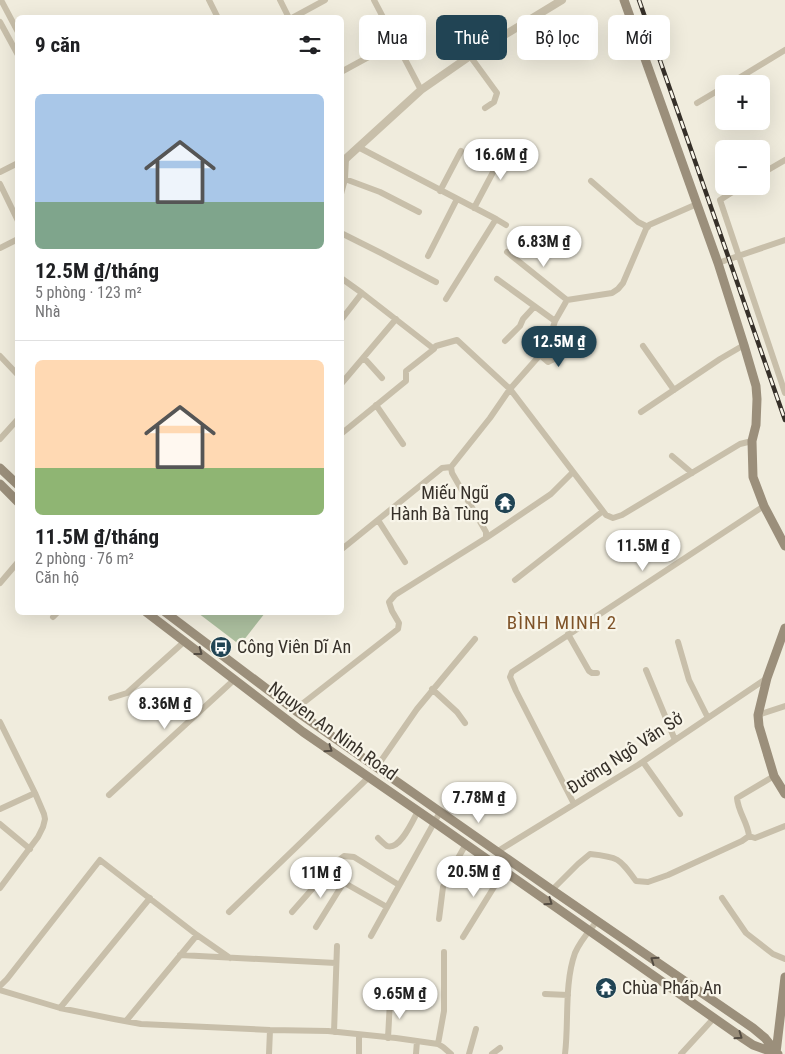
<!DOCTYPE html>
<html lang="vi">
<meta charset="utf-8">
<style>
:root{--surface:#fff;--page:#f6f6f6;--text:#202124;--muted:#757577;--line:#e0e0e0;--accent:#214454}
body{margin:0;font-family:"Roboto Condensed",sans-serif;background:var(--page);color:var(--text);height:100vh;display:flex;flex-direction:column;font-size:19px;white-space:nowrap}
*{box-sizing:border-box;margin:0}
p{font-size:16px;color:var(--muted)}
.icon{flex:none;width:28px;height:28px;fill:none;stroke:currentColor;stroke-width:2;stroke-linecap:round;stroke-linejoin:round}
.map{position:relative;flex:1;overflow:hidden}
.sheet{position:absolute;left:15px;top:15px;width:329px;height:600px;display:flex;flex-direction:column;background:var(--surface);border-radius:8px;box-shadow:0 5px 20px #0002}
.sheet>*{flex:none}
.banner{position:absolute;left:359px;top:15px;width:351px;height:45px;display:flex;gap:10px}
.controls{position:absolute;left:715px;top:75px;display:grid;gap:10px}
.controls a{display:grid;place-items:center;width:55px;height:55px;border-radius:8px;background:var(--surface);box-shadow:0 5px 20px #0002;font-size:25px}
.price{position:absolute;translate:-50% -42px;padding:0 11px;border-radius:18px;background:#fff;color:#222;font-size:16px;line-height:32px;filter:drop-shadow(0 1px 2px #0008)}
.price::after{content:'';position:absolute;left:50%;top:30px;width:15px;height:11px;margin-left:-8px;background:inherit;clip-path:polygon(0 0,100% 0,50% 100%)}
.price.on{background:var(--accent);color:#fff}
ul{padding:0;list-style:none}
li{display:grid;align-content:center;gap:10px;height:265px;padding:0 20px}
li+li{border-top:1px solid var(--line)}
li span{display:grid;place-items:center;height:155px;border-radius:8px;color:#555}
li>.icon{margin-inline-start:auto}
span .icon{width:90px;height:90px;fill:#fffc;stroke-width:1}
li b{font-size:21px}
h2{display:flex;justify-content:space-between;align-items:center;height:60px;padding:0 20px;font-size:21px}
.tag{padding:0 18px;border-radius:8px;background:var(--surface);box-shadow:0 5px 20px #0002;font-size:18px;line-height:45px}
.tag.on{background:var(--accent);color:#fff}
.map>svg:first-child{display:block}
.green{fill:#abbe9e}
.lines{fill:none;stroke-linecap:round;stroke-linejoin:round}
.minor{stroke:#c8bfaa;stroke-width:6}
.tertiary{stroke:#c8bfaa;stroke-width:8}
.secondary{stroke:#9b8f7b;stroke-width:9}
.rail-casing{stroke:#363029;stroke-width:4.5}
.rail{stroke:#f8f5e9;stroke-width:2.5;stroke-dasharray:8;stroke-linecap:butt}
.oneway{stroke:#544c42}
.labels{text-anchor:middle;stroke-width:4.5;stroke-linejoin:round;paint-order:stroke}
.poi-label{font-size:18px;fill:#363029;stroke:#f8f5e9;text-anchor:start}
.street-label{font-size:18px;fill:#363029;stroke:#f8f5e9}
.neighbourhood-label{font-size:19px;letter-spacing:1px;fill:#7f5328;stroke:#f8f5e9}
</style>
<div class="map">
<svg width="785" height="1054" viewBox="0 0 785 1054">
<rect width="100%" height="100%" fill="#f0ecdd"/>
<path class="green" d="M198,613H265L240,645Z"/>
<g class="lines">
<path class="minor" d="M1,0L18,32
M209,0L218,18
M280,0L289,18
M374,0L421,90
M292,18L325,0
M0,22L18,55
M470,56L497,93L494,102L485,108
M341,72L396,42
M729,84L785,50
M697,103L724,87
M358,147L496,219L446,299
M0,172L18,163
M761,174L785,160
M345,179L380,192L419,212
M591,181L638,222L648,227
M0,184L18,221
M742,186L720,200L785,393
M440,191L461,151
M341,194L345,179L346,158
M474,208L508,144
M496,219L506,225
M341,233L381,253L436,282
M0,248L18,239
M507,252L567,300
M428,256L457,199
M718,263L785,240
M341,278L362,293L434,349L406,371V381L341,434
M497,279L555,321
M341,320L362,293
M505,341L520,326L523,319L534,307
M436,346L457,340L510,389L606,515L613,518L622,515L740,444L752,441
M643,346L674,390
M540,355L548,362L582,345
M0,356L18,375
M364,358L382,378
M341,384L396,319
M376,405L403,444
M641,412L720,359L744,345
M0,439L18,419
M672,456L692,473
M378,520L405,562
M486,538L551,494L573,472
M342,549L442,468L451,467
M515,580L603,511
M0,583L18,562
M53,617L58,612
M568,634L589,671L592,673H597
M678,642L689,680L708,718
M646,670L675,740
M432,689L457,712L465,723
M111,698L127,693L185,641
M296,711L302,704L398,629L399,623L392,611L389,602L395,595L486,538V532L452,473L451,467L490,418L510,389L540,355L550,337L555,321L567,300L612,293L618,289L623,283L646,229L649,225L697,204
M758,715L785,706
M0,722L35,793L44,814L45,819L43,827L38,837L0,888
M643,762L680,814
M376,768L417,709L475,639
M109,795L235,679
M574,804L516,691L510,677L512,672L764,506
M0,809L35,793
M0,824L30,849
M749,836L755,838L785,826
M378,838C380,840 384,844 387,846C400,851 413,820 418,811
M498,851L638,765L767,678
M327,873L387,907
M552,890L578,864L590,854C619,857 619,858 636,881L648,882L668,875L742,841L749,836C748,823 738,812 737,798L774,776
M722,898L746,933L773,954L785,959
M229,912L369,777
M292,912L335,863L344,856L354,857L399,885
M439,919L443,887L449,874L466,844
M316,927L344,882
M371,936L440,812
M463,937L504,871
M180,955L336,963
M0,986L7,979L100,860L197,935L230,958
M0,990L60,1008L114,1019L141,1024L270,1030L328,1031L396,1038L438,1044L443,1047L451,1054
M545,994L568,995
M60,1008L150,898
M126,1021L197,935
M334,1032L337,946
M388,1038L390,1001
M438,1044L444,1011V952
M269,1054L270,1030
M359,1054V1035
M416,1054L417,1041
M469,1054L476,1029
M492,1054L500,1048
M565,1054C569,1022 564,984 575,953C580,941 589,931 597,921
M681,1054L714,1018"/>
<path class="tertiary" d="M341,163L421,90L470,56L562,0"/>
<path class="secondary" d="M624,0L718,263L744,345L756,386L757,399L756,425L752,441L753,477L764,506L785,546
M0,468L18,485
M0,484L18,502
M146,612L303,732L434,822L744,1039L753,1045L778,1054
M165,612L296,711L552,890L753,1028L765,1038L776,1052
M785,628L767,678L758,715L759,726L774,776L785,794
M776,1053L785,977"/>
<g class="rail-casing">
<path id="rail" d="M639,0L785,420"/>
</g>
<use href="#rail" class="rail"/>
</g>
<defs><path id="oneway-chevron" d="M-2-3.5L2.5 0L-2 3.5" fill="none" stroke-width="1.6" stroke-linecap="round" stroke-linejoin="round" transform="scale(1.25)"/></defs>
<g class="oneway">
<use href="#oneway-chevron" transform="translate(199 652) rotate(37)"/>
<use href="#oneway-chevron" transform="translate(329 749) rotate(35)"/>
<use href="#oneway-chevron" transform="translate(549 902) rotate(35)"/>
<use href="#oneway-chevron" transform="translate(654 960) rotate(-145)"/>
<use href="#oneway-chevron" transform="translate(739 1036) rotate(35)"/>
</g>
<defs>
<g id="temple-disc" transform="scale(1.125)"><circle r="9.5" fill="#214454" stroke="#f8f5e9"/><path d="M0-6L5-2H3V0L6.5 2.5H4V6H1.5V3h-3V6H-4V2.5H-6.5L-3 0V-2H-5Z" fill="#fff"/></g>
<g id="bus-disc" transform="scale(1.125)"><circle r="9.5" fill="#214454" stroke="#f8f5e9"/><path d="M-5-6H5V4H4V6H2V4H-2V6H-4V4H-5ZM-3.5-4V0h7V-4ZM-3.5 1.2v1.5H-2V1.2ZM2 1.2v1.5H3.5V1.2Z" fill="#fff"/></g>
</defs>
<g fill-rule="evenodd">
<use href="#temple-disc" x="505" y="503"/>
<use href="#bus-disc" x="221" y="647"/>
<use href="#temple-disc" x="606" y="988"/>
</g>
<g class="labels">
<g class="poi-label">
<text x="489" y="499" text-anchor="end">Miếu Ngũ<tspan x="489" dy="21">Hành Bà Tùng</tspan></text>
<text x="237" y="653">Công Viên Dĩ An</text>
<text x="622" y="994">Chùa Pháp An</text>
</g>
<g class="street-label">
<text transform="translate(333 731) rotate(36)" y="6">Nguyen An Ninh Road</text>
<text transform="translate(625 753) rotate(-33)" y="6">Đường Ngô Văn Sở</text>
</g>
<g class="neighbourhood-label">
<text x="562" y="629">BÌNH MINH 2</text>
</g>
</g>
</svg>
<div class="controls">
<a>+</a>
<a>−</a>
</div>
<b class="price" style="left:501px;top:181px">16.6M ₫</b>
<b class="price" style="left:544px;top:268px">6.83M ₫</b>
<b class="price on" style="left:559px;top:368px">12.5M ₫</b>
<b class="price" style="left:643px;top:572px">11.5M ₫</b>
<b class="price" style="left:165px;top:730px">8.36M ₫</b>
<b class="price" style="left:479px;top:824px">7.78M ₫</b>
<b class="price" style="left:474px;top:898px">20.5M ₫</b>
<b class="price" style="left:321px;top:899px">11M ₫</b>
<b class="price" style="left:400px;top:1020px">9.65M ₫</b>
<div class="banner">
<a class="tag">Mua</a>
<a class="tag on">Thuê</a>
<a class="tag">Bộ lọc</a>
<a class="tag">Mới</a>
</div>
<section class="sheet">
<h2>9 căn<svg class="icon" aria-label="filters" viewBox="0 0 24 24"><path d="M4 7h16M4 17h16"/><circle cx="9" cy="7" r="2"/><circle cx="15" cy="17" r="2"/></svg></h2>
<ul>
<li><span style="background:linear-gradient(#a9c7e8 70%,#7fa58c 0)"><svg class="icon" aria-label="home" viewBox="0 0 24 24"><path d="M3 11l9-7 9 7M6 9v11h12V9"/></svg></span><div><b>12.5M ₫/tháng</b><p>5 phòng · 123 m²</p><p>Nhà</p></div></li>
<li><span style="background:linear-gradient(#ffd9b3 70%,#8fb573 0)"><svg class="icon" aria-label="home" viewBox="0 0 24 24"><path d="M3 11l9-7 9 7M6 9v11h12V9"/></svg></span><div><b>11.5M ₫/tháng</b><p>2 phòng · 76 m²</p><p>Căn hộ</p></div></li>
</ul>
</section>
</div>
